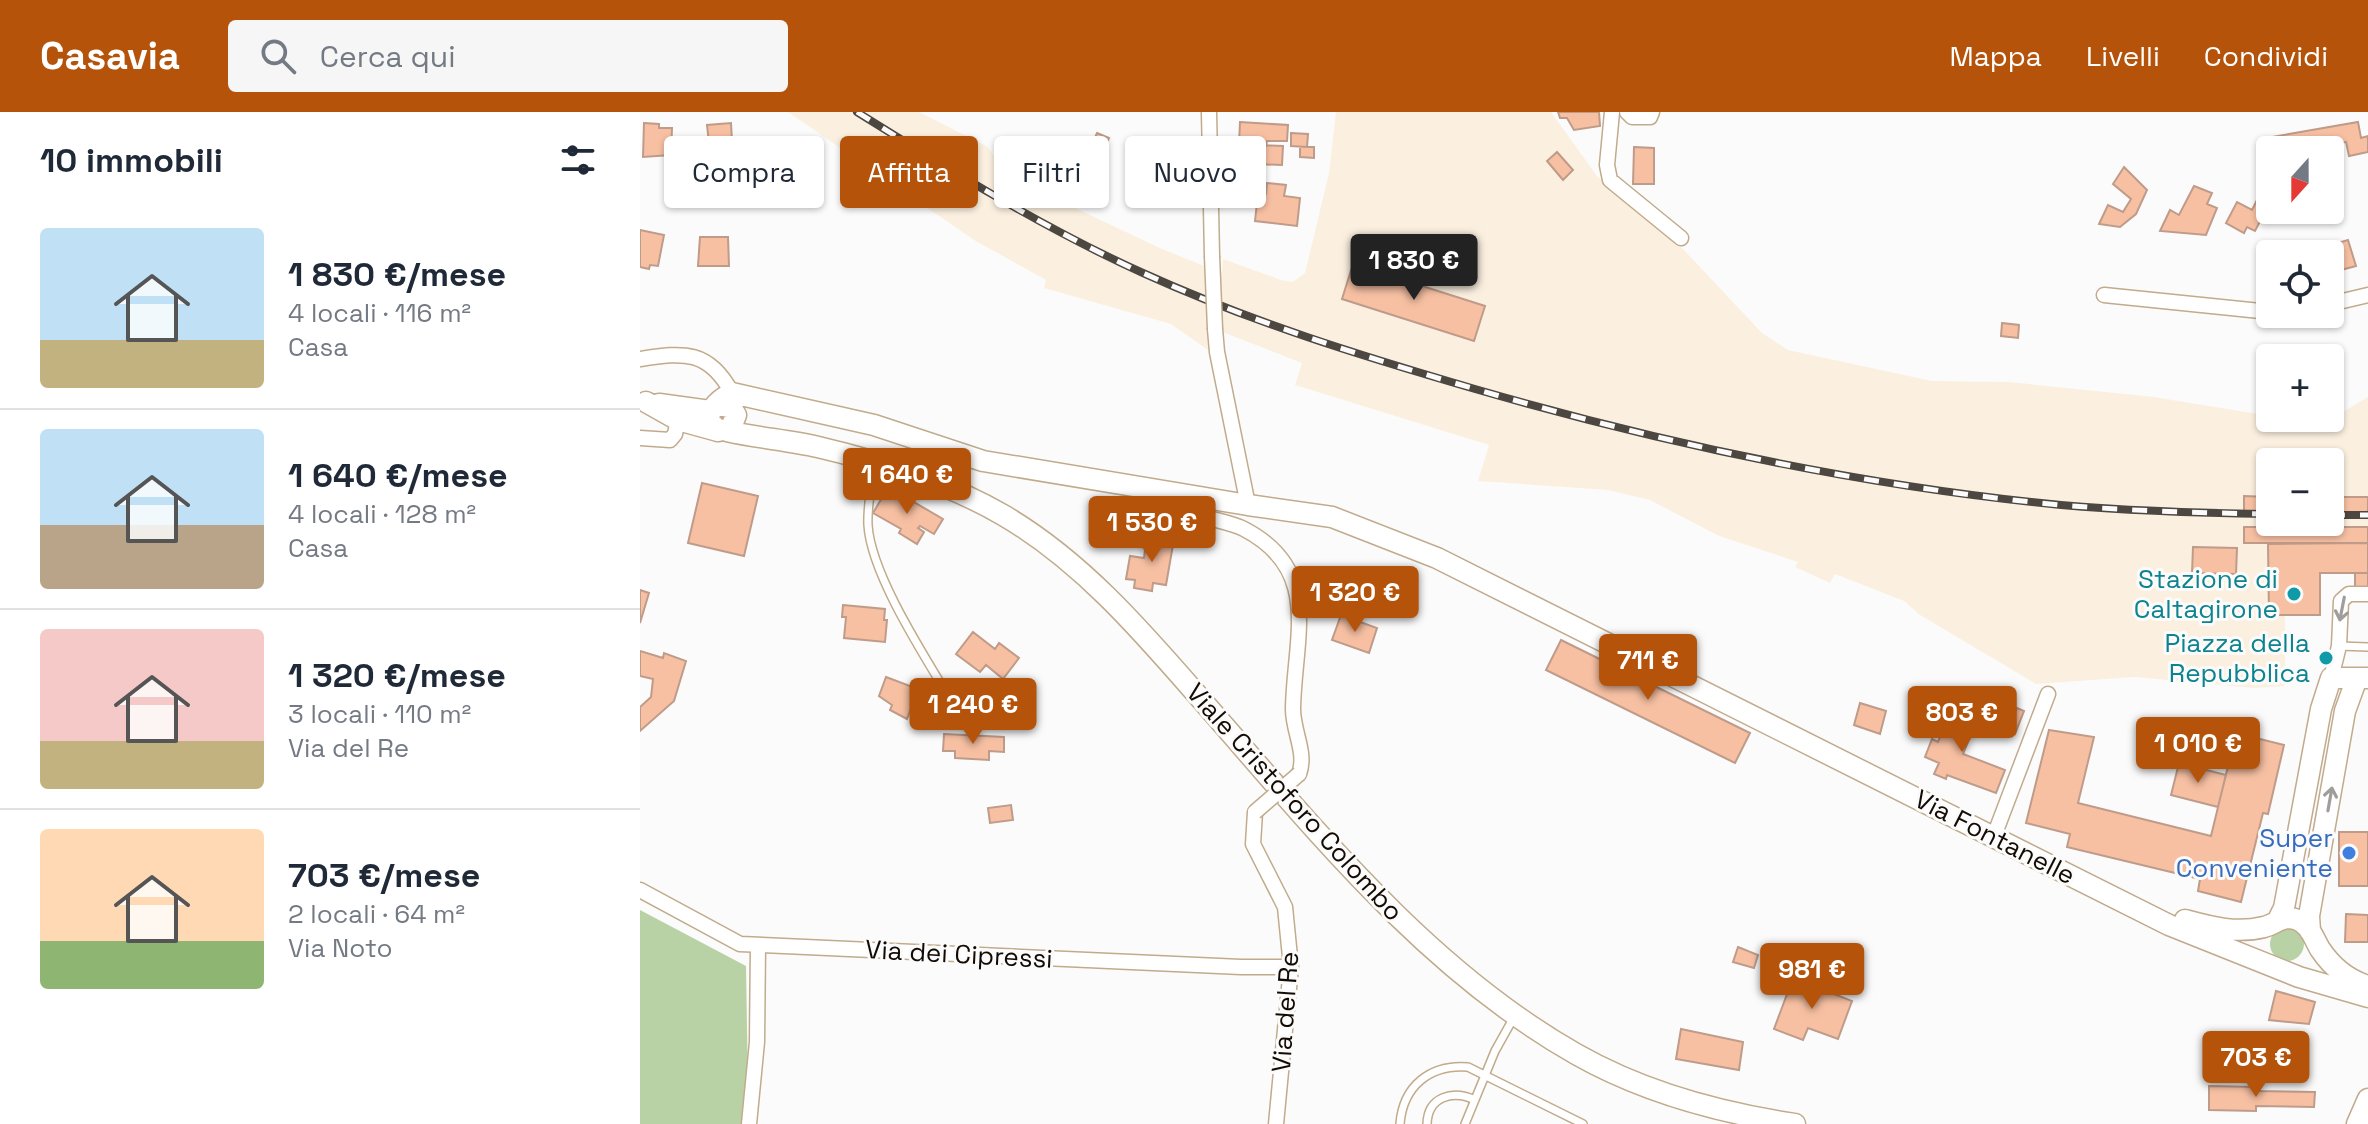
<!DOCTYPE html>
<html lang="it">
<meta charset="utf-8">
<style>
:root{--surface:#fff;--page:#f6f6f7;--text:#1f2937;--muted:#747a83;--line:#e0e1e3;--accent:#b45309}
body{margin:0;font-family:"Space Grotesk",sans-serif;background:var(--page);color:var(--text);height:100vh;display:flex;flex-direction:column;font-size:30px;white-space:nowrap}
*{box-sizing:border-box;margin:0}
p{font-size:26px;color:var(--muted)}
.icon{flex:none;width:44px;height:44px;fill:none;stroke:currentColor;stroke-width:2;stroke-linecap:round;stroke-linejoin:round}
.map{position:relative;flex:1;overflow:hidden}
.sheet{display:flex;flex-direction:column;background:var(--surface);width:640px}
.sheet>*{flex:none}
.hud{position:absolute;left:24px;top:24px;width:760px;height:72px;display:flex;gap:16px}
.needle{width:52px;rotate:201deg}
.tools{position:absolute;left:1616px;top:24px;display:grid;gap:16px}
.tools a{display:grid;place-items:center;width:88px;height:88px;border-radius:8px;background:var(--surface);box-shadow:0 2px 6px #0004;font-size:40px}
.price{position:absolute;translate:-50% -68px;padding:0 18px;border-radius:8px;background:var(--accent);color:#fff;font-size:26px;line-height:52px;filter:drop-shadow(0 2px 4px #0008)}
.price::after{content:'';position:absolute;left:50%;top:48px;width:24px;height:18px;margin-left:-12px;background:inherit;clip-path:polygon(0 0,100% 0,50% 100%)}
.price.selected{background:#222;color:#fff}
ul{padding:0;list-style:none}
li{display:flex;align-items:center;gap:24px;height:200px;padding:0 40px}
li+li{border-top:2px solid var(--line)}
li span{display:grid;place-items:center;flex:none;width:224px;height:160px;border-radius:8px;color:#555}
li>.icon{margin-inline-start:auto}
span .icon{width:96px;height:96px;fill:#fffc;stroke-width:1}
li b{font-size:34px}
h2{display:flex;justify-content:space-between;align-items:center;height:96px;padding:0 40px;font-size:34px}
.tag{padding:0 28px;border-radius:8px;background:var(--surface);box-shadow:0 2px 6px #0004;font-size:28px;line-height:72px}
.tag.selected{background:var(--accent);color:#fff}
header{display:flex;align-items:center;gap:48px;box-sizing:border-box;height:112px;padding:0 40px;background:var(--accent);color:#fff}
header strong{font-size:38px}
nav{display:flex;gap:44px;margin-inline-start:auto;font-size:28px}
.search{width:560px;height:72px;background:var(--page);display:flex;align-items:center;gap:20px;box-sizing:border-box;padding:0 28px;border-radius:8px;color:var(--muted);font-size:30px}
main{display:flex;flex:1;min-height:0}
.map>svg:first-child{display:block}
.built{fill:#fbf0e0;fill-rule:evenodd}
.green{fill:#b8d2a6}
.building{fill:#f7c0a3;stroke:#bf9b89;stroke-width:2}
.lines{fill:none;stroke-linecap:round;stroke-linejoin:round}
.lane-casing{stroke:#c1ab8c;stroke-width:10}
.street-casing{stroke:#c1ab8c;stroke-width:17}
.secondary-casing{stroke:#c1ab8c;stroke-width:23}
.lane{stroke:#fff;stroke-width:7}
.street{stroke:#fff;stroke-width:14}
.secondary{stroke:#fff;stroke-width:20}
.rail-casing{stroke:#4d4741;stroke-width:8}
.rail{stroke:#fbfbfb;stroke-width:5;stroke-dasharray:15;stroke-linecap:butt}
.street-bridge-casing{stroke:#c1ab8c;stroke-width:17;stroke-linecap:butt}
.street-bridge{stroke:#fff;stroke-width:14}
.oneway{stroke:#a19d9a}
.culture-dot{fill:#0f9aa8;stroke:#fbfbfb;stroke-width:3}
.shop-dot{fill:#3f7fe0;stroke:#fbfbfb;stroke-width:3}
.labels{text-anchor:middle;stroke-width:6;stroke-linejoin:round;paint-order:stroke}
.culture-label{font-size:26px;fill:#0d838f;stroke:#fbfbfb;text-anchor:end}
.street-label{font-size:26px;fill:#130b03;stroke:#fbfbfb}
.shop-label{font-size:26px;fill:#366cbe;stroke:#fbfbfb;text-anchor:end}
</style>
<header>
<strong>Casavia</strong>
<div class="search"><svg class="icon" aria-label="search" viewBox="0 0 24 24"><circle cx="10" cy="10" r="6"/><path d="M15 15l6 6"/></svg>Cerca qui</div>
<nav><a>Mappa</a><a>Livelli</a><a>Condividi</a></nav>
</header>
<main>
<section class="sheet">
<h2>10 immobili<svg class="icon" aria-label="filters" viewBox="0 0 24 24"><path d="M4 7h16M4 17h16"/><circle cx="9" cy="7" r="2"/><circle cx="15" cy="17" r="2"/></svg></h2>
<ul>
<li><span style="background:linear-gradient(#bfe0f5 70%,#c2b280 0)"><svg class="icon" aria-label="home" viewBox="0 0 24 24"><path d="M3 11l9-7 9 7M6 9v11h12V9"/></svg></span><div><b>1 830 €/mese</b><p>4 locali · 116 m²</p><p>Casa</p></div></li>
<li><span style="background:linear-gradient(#bfe0f5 60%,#b9a48a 0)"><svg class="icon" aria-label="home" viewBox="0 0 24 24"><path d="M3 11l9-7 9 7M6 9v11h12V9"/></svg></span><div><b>1 640 €/mese</b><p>4 locali · 128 m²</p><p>Casa</p></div></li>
<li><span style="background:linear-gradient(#f6c9c9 70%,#c2b280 0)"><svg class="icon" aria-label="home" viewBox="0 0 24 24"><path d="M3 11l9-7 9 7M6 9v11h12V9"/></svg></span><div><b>1 320 €/mese</b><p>3 locali · 110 m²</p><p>Via del Re</p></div></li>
<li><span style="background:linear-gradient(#ffd9b3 70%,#8fb573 0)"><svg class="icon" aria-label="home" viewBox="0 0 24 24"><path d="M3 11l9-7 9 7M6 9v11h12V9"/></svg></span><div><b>703 €/mese</b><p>2 locali · 64 m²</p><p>Via Noto</p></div></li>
</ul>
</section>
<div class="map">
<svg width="1728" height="1012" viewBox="0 0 1728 1012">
<rect width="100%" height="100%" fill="#fbfbfb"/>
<path class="built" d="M148,0H279L348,35L361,55L412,85L522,137L582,161L583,147L641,168L653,170L665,161L689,61L696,0H911L957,64L1044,138L1122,221L1148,238L1292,269L1369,270L1514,285L1630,304V306L1688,309L1728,285V461H1680V503H1645V574L1614,576L1495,565L1396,572L1280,503L1264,489L1195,462L1190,471L1155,455L1158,450L1079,424L1010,388L968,378L838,369L849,333L655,273L662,251L567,214L568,238L531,212L404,176L406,168L334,128ZM1630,350H1690V410H1630Z"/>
<path class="green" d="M0,798L106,854L108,977L103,1012H0Z
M1630 832a17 17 0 1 1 34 0a17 17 0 1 1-34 0Z"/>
<path class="building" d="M918,0H959L960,14L934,18L927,6H920Z
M600,10L648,13L647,29H627L626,34L599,32Z
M1718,10L1721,26L1728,24V40L1709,44L1706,30L1694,32L1696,44L1690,45V38H1634L1632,25Z
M4,11L19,12V16H32L31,43L3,45Z
M91,11L92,29L84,30L85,39L70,41L67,13Z
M457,21L469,26L452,65L433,57L443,36L449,39Z
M651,21L668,22L667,35L651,34Z
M529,27V45H534L535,63H505L504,28Z
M620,33L643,34L642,53L615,52V45H619Z
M660,35H674V46L660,45Z
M994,35L1014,36V72H993Z
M917,40L933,58L923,68L907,49Z
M580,42H604L603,62L580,61Z
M1484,55L1507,78L1496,102L1480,115L1459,112L1468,93L1483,100L1491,87L1473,72Z
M580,61L610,62V76L595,75V84L581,83Z
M627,71L646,73L644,84L660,86L657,114L615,109L618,81L626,82Z
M1554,74L1572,81L1567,92L1577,96L1566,123L1520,119L1530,98L1539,103Z
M1623,76L1630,80V90L1615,119L1607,115L1604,121L1586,111L1597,90L1612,98Z
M0,118L24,123L18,154L10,153L9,157L0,155Z
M60,125H88L89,154H58Z
M1708,128L1716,154L1690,161V142H1683L1681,136Z
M713,152L845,194L834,229L702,187Z
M1362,211L1379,213L1378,226L1361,224Z
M62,371L118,384L104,444L48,431Z
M246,379L260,382L303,407L294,422L280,414L278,416L284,420L277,432L259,421L261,417L233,401Z
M1604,384L1630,385V400H1604Z
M1690,385H1728V401L1690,400Z
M479,403L492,405L490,420L476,417Z
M1604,415H1728V431H1604Z
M507,423L534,427L526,473L513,471L512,479L494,476L495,468L486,467L490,444L504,446Z
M1728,431V461H1680V503H1629L1628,432Z
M1553,435L1597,436L1596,462L1552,461Z
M1715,461H1728V475H1715Z
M0,478L9,481L0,511Z
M203,493L245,497L244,508H247L245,530L204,526L206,505H202Z
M701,503L737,516L729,541L692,528Z
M333,520L355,537L359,531L379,546L363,567L346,553L340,560L316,542Z
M921,528L1110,621L1095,651L906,558Z
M0,539L23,546L24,541L46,549L34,589L0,619V595L11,585L13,567L0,564Z
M246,565L278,577L267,607L250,598L252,593L239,584Z
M1220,591L1246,599L1240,622L1214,613Z
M1311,595L1338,605L1323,642L1365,658L1356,681L1307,663L1306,667L1294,662L1299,651L1285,645L1292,627L1298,630Z
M1377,596L1384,599L1375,622L1368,619Z
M1409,618L1454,625L1438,691L1571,724L1596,621L1644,633L1628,702L1623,701L1601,790L1558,779L1560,767L1427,735L1430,722L1386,711Z
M304,622L364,625V640L349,639V648L315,646V639H303Z
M1539,651L1586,663L1578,695L1531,683Z
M371,693L373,708L350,711L348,696Z
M1699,720H1728V774H1699Z
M1706,802L1728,803V830H1705Z
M1098,835L1118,843L1114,856L1093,850Z
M1153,866L1212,889L1198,927L1168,916L1163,928L1134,917Z
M1636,879L1675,890L1669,912L1629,908Z
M1041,917L1103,930L1099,958L1036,947Z
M1569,974L1616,975V979L1675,980L1674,995L1616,994V999L1569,998Z"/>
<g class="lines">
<g class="lane-casing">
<path id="lane" d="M234,352C232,372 227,393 228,413C231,465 291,554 318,600
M1699,534L1728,535
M760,1012C763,974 790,952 828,955L943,1012
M787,1012C788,984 813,978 835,988
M825,1012L855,939L874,905"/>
</g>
<g class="street-casing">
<path id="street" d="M569,0L572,144
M972,0L967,53L970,68L1041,126
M987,0L992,5H1010L1012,0
M1464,183L1630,200
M1690,192L1728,183
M575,217L577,240L608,393
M0,247C44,240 69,238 92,281
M0,326L30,328L35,322L38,308
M550,384L557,402C571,408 590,410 604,417C683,458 654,526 653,597C653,620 667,641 659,662
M1691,566L1699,534L1701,489L1709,482H1728
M615,700L613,732L645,795L651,855L636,1012
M1354,724L1408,582
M0,778L100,832L601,855H651
M109,1012L117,930L118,833"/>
</g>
<g class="secondary-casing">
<path id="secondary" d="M6,290L38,308L78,319
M19,292L70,299
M77,293L91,295L96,303L91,316L78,319L69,308C69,296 81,286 92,281L234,313L343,349L608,393L692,405L797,446L1529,813L1659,865L1728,885
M87,319C117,326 148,328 178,335C242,350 306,370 363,403C447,452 510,529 573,601C682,726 790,859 936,942C1001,979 1081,1001 1155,1012
M1545,808C1571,815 1596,822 1624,815C1636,812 1644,802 1658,808C1670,813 1674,827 1680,837C1692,855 1708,868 1728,874
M1638,808L1644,796L1681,597L1691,566H1728
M1670,819L1669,804L1705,599L1717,566
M1717,1012L1728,987"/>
</g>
<use href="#lane" class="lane"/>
<use href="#street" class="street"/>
<use href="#secondary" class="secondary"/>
<g class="rail-casing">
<path id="rail" d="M217,0C310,58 403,116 503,161C611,210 722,244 835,277C1026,332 1222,374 1421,393C1490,399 1560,401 1630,402
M1690,403H1728"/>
</g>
<use href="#rail" class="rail"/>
<g class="street-bridge-casing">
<path id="street-bridge" d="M572,144L575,217
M615,700L659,662"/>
</g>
<use href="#street-bridge" class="street-bridge"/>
</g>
<defs><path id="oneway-shaft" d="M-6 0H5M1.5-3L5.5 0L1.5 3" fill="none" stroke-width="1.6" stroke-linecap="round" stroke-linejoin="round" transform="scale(2)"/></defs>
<g class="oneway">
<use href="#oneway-shaft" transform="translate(1702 497) rotate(101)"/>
<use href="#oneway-shaft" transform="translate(1690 687) rotate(-80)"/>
</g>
<g class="culture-dot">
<circle cx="1654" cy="482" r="8"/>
<circle cx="1686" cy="546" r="8"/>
</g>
<circle class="shop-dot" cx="1709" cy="741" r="8"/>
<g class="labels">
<g class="culture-label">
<text x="1638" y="476">Stazione di<tspan x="1638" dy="30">Caltagirone</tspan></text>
<text x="1670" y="540">Piazza della<tspan x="1670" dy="30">Repubblica</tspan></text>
</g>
<g class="street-label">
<text transform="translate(655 690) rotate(48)" y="9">Viale Cristoforo Colombo</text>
<text transform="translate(1355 725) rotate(27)" y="9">Via Fontanelle</text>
<text transform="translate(319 842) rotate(3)" y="9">Via dei Cipressi</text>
<text transform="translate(645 900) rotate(-86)" y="9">Via del Re</text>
</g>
<g class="shop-label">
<text x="1693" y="735">Super<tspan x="1693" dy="30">Conveniente</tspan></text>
</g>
</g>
</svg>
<div class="tools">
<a><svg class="needle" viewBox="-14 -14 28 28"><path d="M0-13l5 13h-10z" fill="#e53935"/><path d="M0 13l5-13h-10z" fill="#747a83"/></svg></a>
<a><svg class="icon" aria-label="locate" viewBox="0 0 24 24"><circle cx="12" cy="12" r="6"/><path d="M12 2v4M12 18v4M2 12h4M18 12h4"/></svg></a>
<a>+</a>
<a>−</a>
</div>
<b class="price selected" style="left:774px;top:190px">1 830 €</b>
<b class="price" style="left:267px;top:404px">1 640 €</b>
<b class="price" style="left:512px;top:452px">1 530 €</b>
<b class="price" style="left:715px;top:522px">1 320 €</b>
<b class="price" style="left:1008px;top:590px">711 €</b>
<b class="price" style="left:333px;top:634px">1 240 €</b>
<b class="price" style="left:1322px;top:642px">803 €</b>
<b class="price" style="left:1558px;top:673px">1 010 €</b>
<b class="price" style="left:1172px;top:899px">981 €</b>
<b class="price" style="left:1616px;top:987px">703 €</b>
<div class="hud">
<a class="tag">Compra</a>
<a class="tag selected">Affitta</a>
<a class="tag">Filtri</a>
<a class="tag">Nuovo</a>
</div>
</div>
</main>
